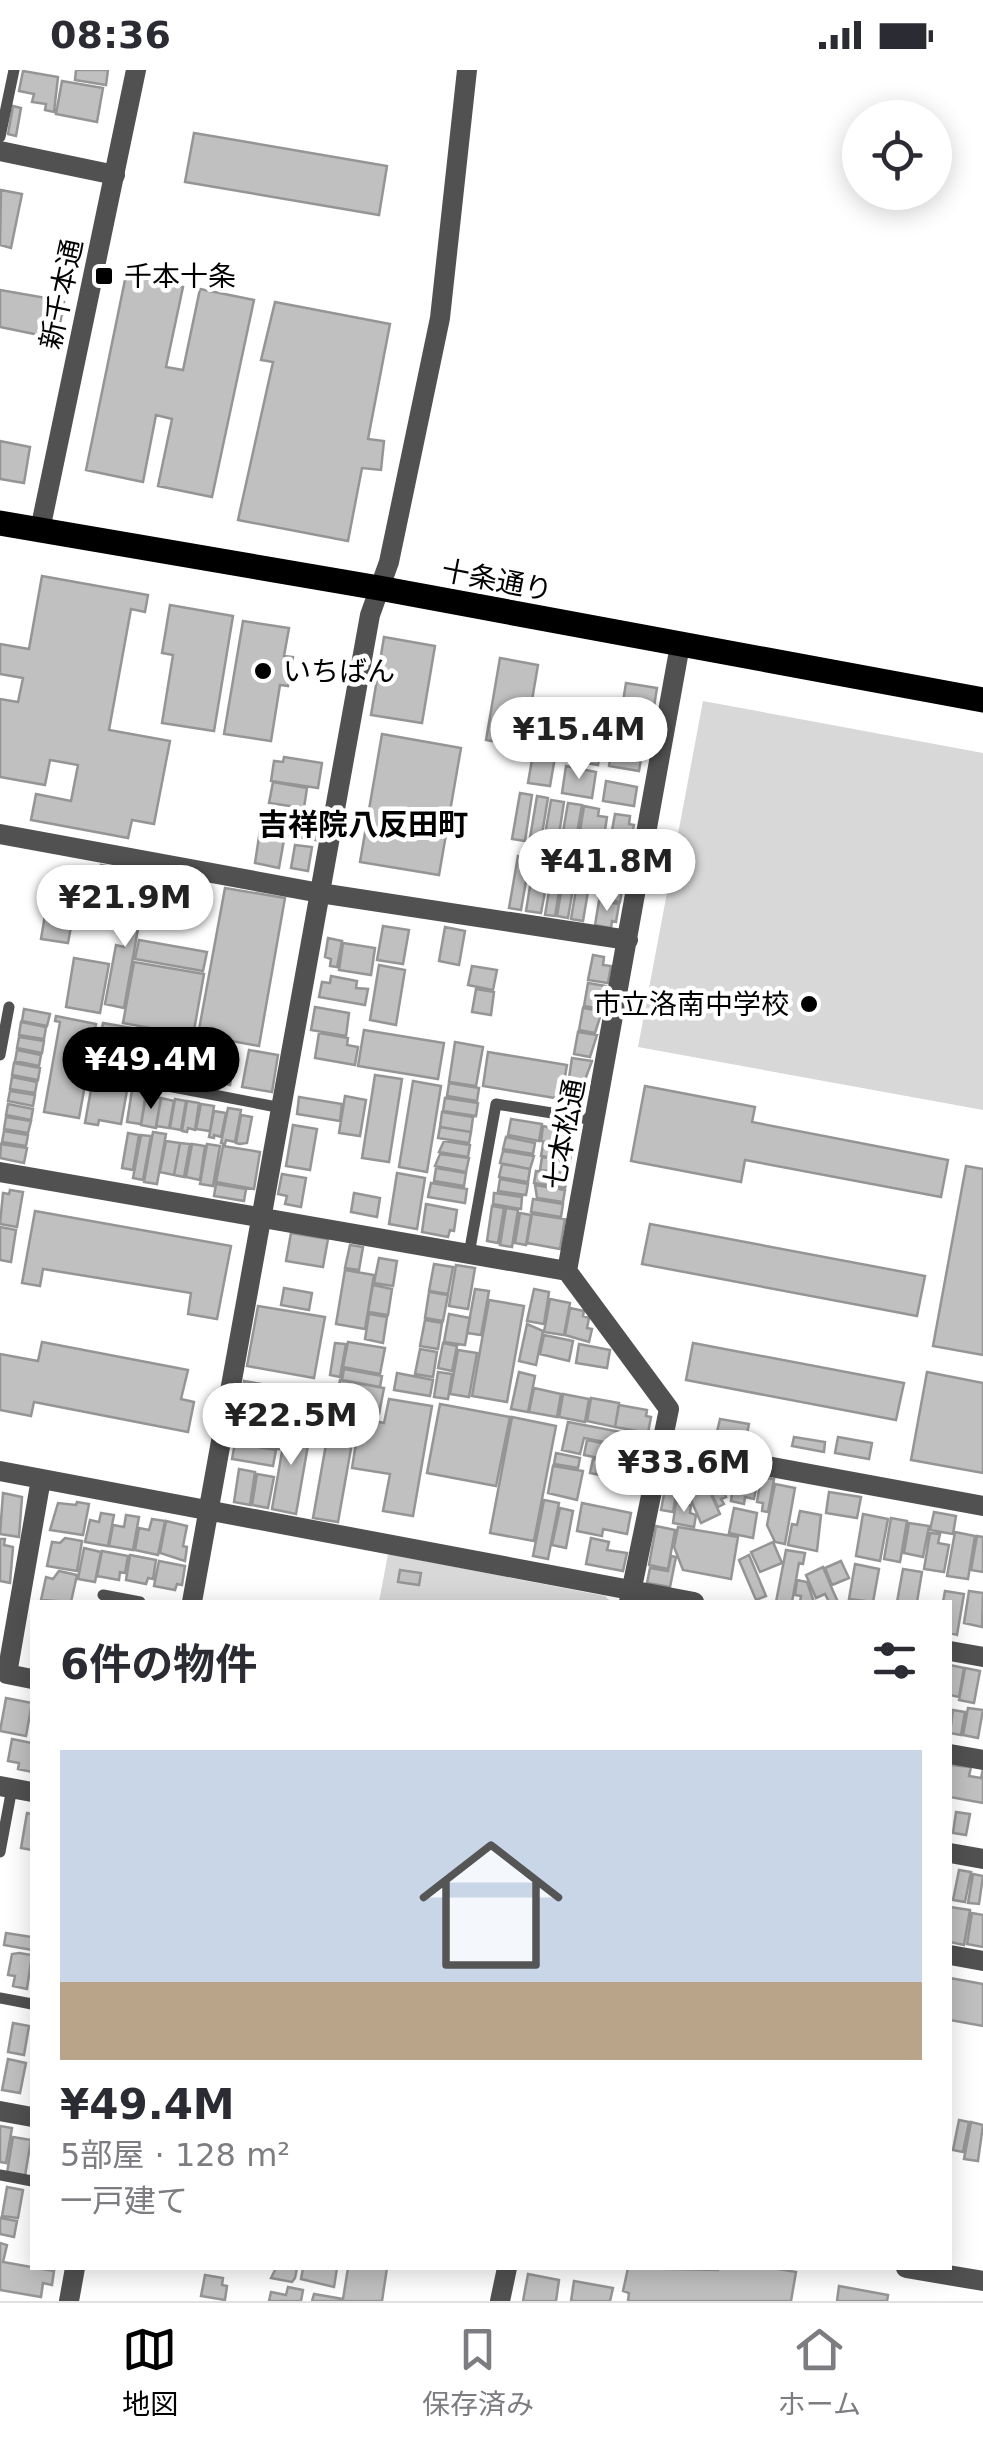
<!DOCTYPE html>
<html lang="ja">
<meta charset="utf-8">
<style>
:root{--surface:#fff;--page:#f7f7f7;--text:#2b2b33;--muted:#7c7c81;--line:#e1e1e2;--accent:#000}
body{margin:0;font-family:"DejaVu Sans","Noto Sans JP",sans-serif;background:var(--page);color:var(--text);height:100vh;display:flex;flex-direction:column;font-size:38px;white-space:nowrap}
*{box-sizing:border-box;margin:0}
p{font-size:32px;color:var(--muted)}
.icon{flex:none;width:55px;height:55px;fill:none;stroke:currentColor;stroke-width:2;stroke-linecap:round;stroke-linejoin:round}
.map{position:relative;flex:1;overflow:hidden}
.drawer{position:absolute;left:30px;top:1530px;width:922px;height:670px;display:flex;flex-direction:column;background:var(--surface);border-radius:0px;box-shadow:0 5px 25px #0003}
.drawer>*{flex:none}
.tools{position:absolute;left:842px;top:30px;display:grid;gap:20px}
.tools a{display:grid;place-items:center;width:110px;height:110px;border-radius:50%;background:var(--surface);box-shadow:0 5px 25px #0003;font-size:50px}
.price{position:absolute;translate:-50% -85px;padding:0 22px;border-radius:35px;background:#fff;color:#222;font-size:32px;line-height:65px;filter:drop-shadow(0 2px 5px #0008)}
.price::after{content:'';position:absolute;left:50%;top:60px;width:30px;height:22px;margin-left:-15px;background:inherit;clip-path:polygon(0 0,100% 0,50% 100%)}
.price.current{background:var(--accent);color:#fff}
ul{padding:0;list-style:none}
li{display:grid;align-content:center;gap:20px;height:530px;padding:0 30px}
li+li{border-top:2px solid var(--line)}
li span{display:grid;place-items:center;height:310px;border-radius:0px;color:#555}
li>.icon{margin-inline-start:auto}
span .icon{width:180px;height:180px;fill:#fffc;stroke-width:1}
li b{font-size:42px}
h2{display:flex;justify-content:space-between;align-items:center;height:120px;padding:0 30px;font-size:42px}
.status{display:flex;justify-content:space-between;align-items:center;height:70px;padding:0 50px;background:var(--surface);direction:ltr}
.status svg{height:28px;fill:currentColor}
.menu{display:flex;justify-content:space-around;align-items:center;height:140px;border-top:2px solid var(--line);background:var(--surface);font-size:28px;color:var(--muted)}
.menu a{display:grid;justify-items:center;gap:5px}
.menu .current{color:var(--accent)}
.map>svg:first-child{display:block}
.green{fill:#d8d8d8}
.building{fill:#c0c0c0;stroke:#959595;stroke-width:2.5}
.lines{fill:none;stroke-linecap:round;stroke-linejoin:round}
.service{stroke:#515151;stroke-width:11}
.minor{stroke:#515151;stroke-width:20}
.tertiary{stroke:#515151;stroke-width:20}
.primary{stroke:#000;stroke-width:25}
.poi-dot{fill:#000;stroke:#fff;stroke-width:4}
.labels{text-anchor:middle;stroke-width:9;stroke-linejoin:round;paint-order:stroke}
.poi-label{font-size:28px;fill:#000;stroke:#fff;text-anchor:start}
.street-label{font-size:28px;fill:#000;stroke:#fff}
.neighbourhood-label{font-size:30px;font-weight:bold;fill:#000;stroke:#fff}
</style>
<div class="status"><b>08:36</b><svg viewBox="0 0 49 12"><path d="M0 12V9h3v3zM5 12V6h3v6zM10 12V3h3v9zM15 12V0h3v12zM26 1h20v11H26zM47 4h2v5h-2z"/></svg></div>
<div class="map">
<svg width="983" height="2231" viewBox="0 0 983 2231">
<rect width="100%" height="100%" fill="#fff"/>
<path class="green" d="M703,631L983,683V1040L638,977Z
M388,1484L605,1526L611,1532H379Z"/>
<path class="building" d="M76,0H108L106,15L75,10Z
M23,1L58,7L54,42L45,40L46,34L32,32L34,24L19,21Z
M62,11L103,18L97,52L56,44Z
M13,36L21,38L16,66L8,64Z
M194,63L387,96L379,145L185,112Z
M1,120L22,124L11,178L0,175Z
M126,205L183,217L166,297L183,300L200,219L254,230L212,427L158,416L172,349L156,345L143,412L86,400Z
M0,220L46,228L39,265L0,257Z
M50,229L64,232L57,270L43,267Z
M275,232L390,254L368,369L384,371L381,400L362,398L348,471L238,450L273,292L261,290Z
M0,371L30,377L24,413L0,409Z
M42,506L148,525L145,542L131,539L109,660L170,671L154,754L132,750L128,768L31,750L36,724L71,731L78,695L50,690L45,715L0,707V629L18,632L23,608L0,604V574L29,579Z
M170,535L233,546L214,661L162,653L173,585L162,583Z
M243,551L289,558L284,586L293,587L288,616L280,615L271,671L224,664Z
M384,567L435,576L422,653L371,645Z
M500,588L538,595L524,677L486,670Z
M626,613L657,618L653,643L622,638Z
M541,637L563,641L550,716L528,713Z
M576,649L605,654L603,666L573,662Z
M615,659L645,664L639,701L609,696Z
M382,664L461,678L439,805L360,792Z
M571,668L602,673L598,695L568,690Z
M284,687L322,693L318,718L271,711L274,691L283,692Z
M566,696L596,702L592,728L562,723Z
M606,711L637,717L634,736L603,731Z
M273,712L307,718L304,738L269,733Z
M520,723L532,725L525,771L512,769Z
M537,726L548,728L540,776L529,774Z
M551,730L564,732L557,778L543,776Z
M568,733L582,735L574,781L560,779Z
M584,736L599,739L598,746L607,747L600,793H575Z
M615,744L630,746L629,754L634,755L631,769L611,766Z
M293,746L319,750L316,770L290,766Z
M260,760L285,764L279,798L255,793Z
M610,771L624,774L623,785L628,786L625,802L605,798Z
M295,775L312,777L308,801L291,798Z
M518,786L530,788L521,840L509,838Z
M534,792L550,795L541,843L526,841Z
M101,795L127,800L121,836L94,832Z
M553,797L563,798L555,846L545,845Z
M565,799L576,801L568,848L557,846Z
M579,802L591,804L583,851L571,849Z
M604,802L619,804L617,814L623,815L620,832L599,828Z
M50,815L78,819L68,873L41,869Z
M128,817L145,819L124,938L105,934L116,875L124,877L128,856L121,855Z
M225,818L285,828L259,976L198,965Z
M599,831L619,834L616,852L612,851L611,858L595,855Z
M383,856L409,860L403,894L377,890Z
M445,857L465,861L459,895L439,891Z
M328,868L342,871L337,897L330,896L331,889L325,887Z
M139,870L207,882L203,901L135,889Z
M343,873L375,878L371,905L339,900Z
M593,885L604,887L603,895L611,896L608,913L588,910Z
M74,888L109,894L100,943L66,937Z
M134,892L204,904L193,966L123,953Z
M379,895L405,900L396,955L370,950Z
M472,896L497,900L493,920L468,915Z
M331,906L357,911L356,918L368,919L365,935L319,927L322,912L330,913Z
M588,913L606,916L602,939L584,936Z
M476,919L494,922L491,945L472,942Z
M315,937L349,943L346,966L311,960Z
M583,938L602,941L595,963L579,960Z
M24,939L50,944L47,956L22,951Z
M56,946L96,954L79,1048L44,1042L60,952L55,951Z
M21,952L46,957L44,969L19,965Z
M103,953L138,959L121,1054L99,1050L98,1055L85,1053Z
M364,960L444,973L438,1009L358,996Z
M578,962L597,965L590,987L574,984Z
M143,963L155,966L148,1005L135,1002Z
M319,963L348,968L347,975L358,977L355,995L315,988Z
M19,967L44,971L42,983L17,978Z
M171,967L184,969L177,1009L163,1006Z
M184,971L196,973L191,1004L179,1001Z
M155,972L168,974L163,1003L150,1001Z
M455,972L483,977L476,1016L449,1012Z
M197,975L210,977L203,1015L190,1012Z
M211,976L222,978L217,1008L205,1006Z
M17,980L41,985L39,996L15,991Z
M249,980L278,985L272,1022L242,1017Z
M223,982L236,984L230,1015L218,1012Z
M488,982L567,995L561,1029L483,1016Z
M572,988L592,991L585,1010L569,1008Z
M14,993L40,998L38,1010L12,1005Z
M375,1005L402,1009L389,1092L362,1088Z
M12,1007L37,1012L35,1023L10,1019Z
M568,1010L588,1013L583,1034L565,1032Z
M413,1011L441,1016L427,1102L399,1097Z
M449,1013L479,1018L477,1031L447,1026Z
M645,1016L755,1037L752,1052L948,1090L941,1127L745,1090L741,1112L631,1091Z
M132,1020L146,1023L141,1054L127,1052Z
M10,1021L35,1025L33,1036L8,1031Z
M146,1026L161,1028L156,1058L141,1055Z
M345,1026L366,1030L360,1066L339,1063Z
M299,1027L342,1034L340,1051L297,1044Z
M161,1028L174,1031L169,1058L156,1056Z
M445,1028L478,1033L476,1046L443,1041Z
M175,1029L186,1031L181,1060L170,1058Z
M187,1031L199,1033L195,1060L188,1058L187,1062L182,1061Z
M8,1034L33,1039L31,1050L6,1045Z
M201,1034L214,1036L210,1061L196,1059Z
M228,1038L241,1040L235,1072L226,1070L225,1074L221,1073Z
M214,1041L226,1043L221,1067L214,1065V1068L209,1067Z
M442,1042L473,1047L471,1062L440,1057Z
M241,1045L252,1047L247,1073L240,1074L236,1073Z
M6,1047L31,1051L28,1063L4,1059Z
M511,1049L542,1054L539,1071L508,1065Z
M552,1054L575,1058L572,1077L541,1071L543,1056L552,1058Z
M293,1055L317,1059L310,1100L286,1096Z
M440,1057L471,1062L469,1073L438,1068Z
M4,1061L28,1065L26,1076L2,1072Z
M153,1062L166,1064L157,1114L144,1112Z
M128,1063L139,1065L133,1100L122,1098Z
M141,1065L151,1066L143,1110L133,1108Z
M506,1067L535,1073L533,1084L503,1079Z
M166,1071L180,1073L174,1105L160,1102Z
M444,1071L470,1075L468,1087L439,1082Z
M180,1073L190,1074L184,1107L174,1105Z
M1,1074L27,1078L24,1093L0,1088Z
M192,1074L205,1076L200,1110L186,1107Z
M207,1074L220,1076L213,1116L200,1114Z
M543,1074L572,1078L570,1090L541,1086Z
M223,1076L260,1082L254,1119L216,1112Z
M503,1081L534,1086L530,1099L500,1093Z
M440,1084L469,1088L466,1102L435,1096Z
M542,1087L570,1092L568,1104L540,1100Z
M502,1094L530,1099L528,1112L499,1107Z
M966,1096L983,1099V1285L933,1276Z
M436,1098L466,1103L464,1116L434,1111Z
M536,1101L568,1106L565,1118L534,1113Z
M397,1103L425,1108L417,1159L389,1154Z
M282,1104L306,1108L301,1137L285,1134L287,1126L278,1124Z
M500,1109L528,1114L526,1125L498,1121Z
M431,1113L467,1119L465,1133L428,1127Z
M216,1114L246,1119L244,1131L214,1126Z
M535,1115L565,1120L563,1132L537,1128Z
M10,1120L23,1122L17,1157L0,1154L3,1123L9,1124Z
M354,1123L380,1128L377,1147L351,1142Z
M494,1123L522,1127L521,1139L493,1134Z
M533,1129L563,1134L561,1147L531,1142Z
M426,1134L457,1140L454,1161L450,1160L448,1167L422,1162Z
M492,1136L504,1138L498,1173L487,1171Z
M506,1138L518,1140L512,1177L500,1175Z
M35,1141L231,1176L217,1249L188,1244L191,1223L43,1199L40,1216L22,1213Z
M520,1143L531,1145L526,1175L515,1173Z
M532,1144L565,1149L560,1179L527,1173Z
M650,1154L925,1206L917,1246L642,1194Z
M0,1157L16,1160L11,1192L0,1190Z
M291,1163L328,1169L323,1197L286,1191Z
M350,1175L363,1177L359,1200L345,1198Z
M379,1188L397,1191L393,1216L374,1213Z
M434,1194L453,1197L448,1224L429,1221Z
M456,1195L475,1198L468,1239L449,1236Z
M345,1200L374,1205L365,1259L336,1254Z
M373,1215L392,1219L388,1245L368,1242Z
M284,1218L312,1223L309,1240L281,1235Z
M475,1219L489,1221L481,1265L467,1263Z
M534,1219L549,1222L544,1254L527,1251Z
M429,1222L448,1225L443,1251L425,1248Z
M550,1229L570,1233L564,1265L544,1262Z
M489,1230L524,1236L507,1332L472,1326Z
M258,1236L325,1247L314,1308L247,1296Z
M570,1238L584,1241L583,1246L589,1248L587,1258L592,1259L589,1272L565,1265Z
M369,1244L387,1247L383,1273L365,1269Z
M449,1244L470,1248L465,1275L444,1272Z
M425,1250L442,1253L438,1279L420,1276Z
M527,1254L543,1261L536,1295L519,1291Z
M544,1265L573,1271L569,1291L540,1284Z
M42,1272L188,1300L181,1329L194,1332L188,1362L34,1332L31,1346L0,1340V1284L38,1291Z
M348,1272L385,1278L380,1304L343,1297Z
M335,1273L346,1274L340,1307L330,1305Z
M443,1273L457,1276L452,1301L438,1298Z
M693,1273L904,1313L896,1350L686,1310Z
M579,1274L610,1280L607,1298L576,1293Z
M420,1279L437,1282L433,1307L415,1304Z
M458,1280L477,1283L469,1327L450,1324Z
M344,1299L382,1306L380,1317L342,1310Z
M438,1302L452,1304L448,1329L434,1327Z
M519,1302L535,1306L528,1342L511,1339Z
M927,1302L983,1313V1403L911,1390Z
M397,1303L433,1310L430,1326L394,1320Z
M340,1310L384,1318L379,1344L335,1336Z
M244,1311L290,1319L288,1334L242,1326Z
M298,1315L311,1317L306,1344L293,1342Z
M534,1318L561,1324L557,1347L529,1342Z
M314,1320L334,1324L328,1358L319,1356L320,1351L309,1349Z
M563,1324L589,1329L585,1352L559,1347Z
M241,1327L281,1334L276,1363L236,1356Z
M591,1328L619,1333L615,1357L587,1351Z
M389,1329L432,1336L413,1446L383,1441L390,1404L352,1398L360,1348L384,1353Z
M440,1334L510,1347L496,1416L427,1403Z
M619,1335L647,1340L646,1346L651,1347L648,1363L615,1357Z
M332,1343L358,1347L355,1364L329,1360Z
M512,1347L556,1356L534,1471L490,1463Z
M720,1349L749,1354L746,1368L717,1362Z
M568,1352L631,1364L629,1377L584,1368L580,1384L562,1380Z
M287,1353L311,1358L296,1444L272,1439Z
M237,1359L281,1367L279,1379L235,1371Z
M328,1363L353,1367L338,1452L313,1448Z
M794,1367L825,1372L824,1382L792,1376Z
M838,1367L872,1373L869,1389L835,1383Z
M587,1370L641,1381L638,1396L584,1385Z
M235,1373L276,1380L273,1396L232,1389Z
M556,1383L580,1388L578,1398L554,1394Z
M593,1389L642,1398L639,1413L590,1403Z
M553,1396L583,1401L577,1430L548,1423Z
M239,1399L255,1402L250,1435L234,1432Z
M715,1402L726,1427L721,1429L724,1434L718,1437L704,1407Z
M735,1402L759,1407L757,1418L733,1413Z
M257,1404L274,1407L268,1438L252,1435Z
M703,1407L720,1444L701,1453L685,1416Z
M761,1407L774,1409L768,1442L762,1441L763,1433L757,1432Z
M666,1414L685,1418L682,1431L675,1430L673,1442L661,1440Z
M775,1414L795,1418L785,1474L775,1472L767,1455Z
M733,1415L756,1419L754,1429L745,1427L744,1434L731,1431Z
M829,1422L861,1427L857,1448L826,1443Z
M3,1423L22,1427L19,1467L0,1464Z
M544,1430L559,1433L548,1489L533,1486Z
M77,1432L89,1434L83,1465L50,1460L58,1433L76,1435Z
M676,1432L691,1435L690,1443L696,1445L694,1457L673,1453Z
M582,1433L631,1443L627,1464L603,1459L602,1466L577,1461Z
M560,1438L573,1441L566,1478L552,1475Z
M734,1438L757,1443L753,1468L729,1463Z
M800,1441L821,1445L817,1481L788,1475L792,1454L797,1455Z
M934,1442L956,1446L953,1464L930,1460Z
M101,1443L114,1445L108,1476L85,1472L90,1450L99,1452Z
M863,1444L888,1449L880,1491L856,1486Z
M126,1445L139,1447L133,1480L109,1476L113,1455L124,1457Z
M891,1448L907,1451L900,1492L884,1489Z
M152,1449L165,1451L158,1485L135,1480L139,1458L149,1460Z
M166,1451L187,1456L183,1476L187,1477L185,1491L160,1483Z
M909,1453L929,1456L923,1487L904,1483Z
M656,1456L675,1460L668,1499L649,1495Z
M678,1457L738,1467L731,1509L683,1500L674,1477Z
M955,1462L975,1466L968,1509L947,1506Z
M930,1463L940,1464L938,1473L949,1475L944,1502L924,1499Z
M977,1466L983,1467V1502L971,1500Z
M65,1468L82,1471L77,1501L47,1496L52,1472L60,1473Z
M591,1468L609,1472L607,1480L627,1483L623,1501L586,1494Z
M0,1469H5L4,1475L13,1477L10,1513L0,1511Z
M773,1472L782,1493L760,1502L751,1482Z
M84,1478L101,1482L95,1512L78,1509Z
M786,1480L805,1483L803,1494L799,1493L792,1532H776Z
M102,1481L128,1486L125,1503L120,1502L119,1510L97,1506Z
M130,1485L156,1490L153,1509L148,1508L146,1514L126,1510Z
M749,1485L766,1526L756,1530L739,1490Z
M671,1486L676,1487L670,1517L647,1513L650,1498L668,1501Z
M159,1491L185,1496L182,1515L177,1514L175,1520L154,1516Z
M841,1491L849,1508L832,1515L825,1498Z
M855,1494L879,1499L873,1532L849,1529Z
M823,1497L833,1521L838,1532H829L825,1524L816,1528L806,1505Z
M903,1499L922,1502L917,1532H897Z
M400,1500L421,1503L419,1515L398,1512Z
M59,1501L77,1505L71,1532L41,1530L46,1507L53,1509Z
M797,1510L807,1512L814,1532H800L801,1526L795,1525Z
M945,1521L964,1524L957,1565L950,1563V1532H943Z
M969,1521L983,1523L982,1557L964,1553Z
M950,1595L964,1598L959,1627L950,1625Z
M965,1598L980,1601L974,1633L959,1630Z
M6,1628L32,1633L26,1666L0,1661Z
M968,1638L983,1640L978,1668L963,1665Z
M953,1640L965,1642L961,1665L950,1663Z
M12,1669L32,1673V1702L18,1699L19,1693L8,1691Z
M950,1695L971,1697L969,1706L981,1708L983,1699V1733L950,1727Z
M956,1742L970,1744L966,1765L953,1763Z
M27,1743L32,1744V1780L21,1778Z
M959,1800L971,1802L965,1832L953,1830Z
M973,1804L983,1806L979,1834L968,1833Z
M950,1837L970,1840L964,1875L950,1872Z
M972,1843L983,1845V1877L967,1874Z
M6,1863L32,1867V1880L4,1875Z
M19,1883L32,1885L27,1919L13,1916L15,1906L8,1905L12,1884Z
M950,1908L983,1914V1956L950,1950Z
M13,1953L29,1956L24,1985L8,1982Z
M8,1989L26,1993L20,2023L2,2020Z
M959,2050L969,2052L963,2082L953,2080Z
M971,2052L983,2055L978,2091L964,2089Z
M0,2056L12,2058L6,2093L0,2092Z
M13,2067L31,2070L25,2106L7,2103Z
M7,2117L23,2120L18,2148L2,2146Z
M0,2148L17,2151L14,2167L0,2164Z
M0,2173L7,2175L3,2192L54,2201L52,2215L43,2213L41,2227L0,2220Z
M276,2198H297L295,2208L292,2212L271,2208Z
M303,2198H337L334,2217L301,2209Z
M348,2198H387L382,2231H312L314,2224L343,2229Z
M628,2198L718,2200L719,2198H773L796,2202L791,2231H628L629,2223L623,2221Z
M528,2204L559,2210L556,2231H523Z
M205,2205L223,2208L222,2215L227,2216L225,2230L201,2226Z
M574,2211L613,2218L610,2231H571Z
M839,2216L888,2225L887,2231H837Z
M288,2217L303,2220L301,2231H269L271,2222L286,2225Z"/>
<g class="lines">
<path class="service" d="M0,67L14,0
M0,985L9,937
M147,1012L282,1038
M469,1184L496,1034L595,1050
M103,1525L140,1532
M0,1782L12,1718
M0,1928L32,1934
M0,2105L32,2111"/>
<path class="minor" d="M0,81L115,105
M0,764L320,823L628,870
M0,1102L567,1201
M663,1377L983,1436
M0,1401L694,1532
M192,1532L370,545L389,492L440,248L467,0
M629,1532L669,1339L567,1201L680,575
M950,1581L983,1587
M32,1609L7,1604L41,1409
M950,1684L983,1690
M0,1716L32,1722
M950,1783L983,1789
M950,1885L983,1891
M0,2041L32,2047
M906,2198L983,2211
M69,2231L75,2198
M500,2231L507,2198"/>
<path class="tertiary" d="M40,460L136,0"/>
<path class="primary" d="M0,453L379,518L983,630"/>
</g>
<g class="poi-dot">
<rect x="94" y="196" width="20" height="20" rx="5"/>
<circle cx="263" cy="601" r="10"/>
<circle cx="809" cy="934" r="10"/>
</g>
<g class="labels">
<g class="poi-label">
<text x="124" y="216">千本十条</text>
<text x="283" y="611">いちばん</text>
<text x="789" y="944" text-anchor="end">市立洛南中学校</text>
</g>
<g class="street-label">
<text transform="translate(61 224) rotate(-78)" y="10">新千本通</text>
<text transform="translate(497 510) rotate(11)" y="10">十条通り</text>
<text transform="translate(564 1064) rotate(-79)" y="10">七本松通</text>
</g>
<g class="neighbourhood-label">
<text x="363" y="765">吉祥院八反田町</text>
</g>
</g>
</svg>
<div class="tools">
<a><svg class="icon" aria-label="locate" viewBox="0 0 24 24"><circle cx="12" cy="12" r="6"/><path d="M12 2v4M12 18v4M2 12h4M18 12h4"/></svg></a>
</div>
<b class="price" style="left:579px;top:712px">¥15.4M</b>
<b class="price" style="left:607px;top:844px">¥41.8M</b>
<b class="price" style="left:125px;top:880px">¥21.9M</b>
<b class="price current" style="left:151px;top:1042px">¥49.4M</b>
<b class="price" style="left:291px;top:1398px">¥22.5M</b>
<b class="price" style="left:684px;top:1445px">¥33.6M</b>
<section class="drawer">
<h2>6件の物件<svg class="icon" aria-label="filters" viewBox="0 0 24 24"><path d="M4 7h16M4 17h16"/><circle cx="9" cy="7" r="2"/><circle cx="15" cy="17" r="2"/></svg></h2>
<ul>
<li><span style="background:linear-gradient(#c9d6e8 75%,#b9a48a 0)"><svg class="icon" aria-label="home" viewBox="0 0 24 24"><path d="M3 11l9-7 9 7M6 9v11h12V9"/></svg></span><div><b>¥49.4M</b><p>5部屋 · 128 m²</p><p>一戸建て</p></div></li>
</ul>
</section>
</div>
<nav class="menu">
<a class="current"><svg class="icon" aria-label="map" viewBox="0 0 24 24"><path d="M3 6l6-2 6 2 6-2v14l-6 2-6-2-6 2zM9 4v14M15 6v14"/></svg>地図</a>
<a><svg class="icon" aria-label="saved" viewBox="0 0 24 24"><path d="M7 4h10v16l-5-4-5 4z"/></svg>保存済み</a>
<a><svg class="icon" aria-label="home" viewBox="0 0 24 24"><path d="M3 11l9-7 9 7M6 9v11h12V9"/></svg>ホーム</a>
</nav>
